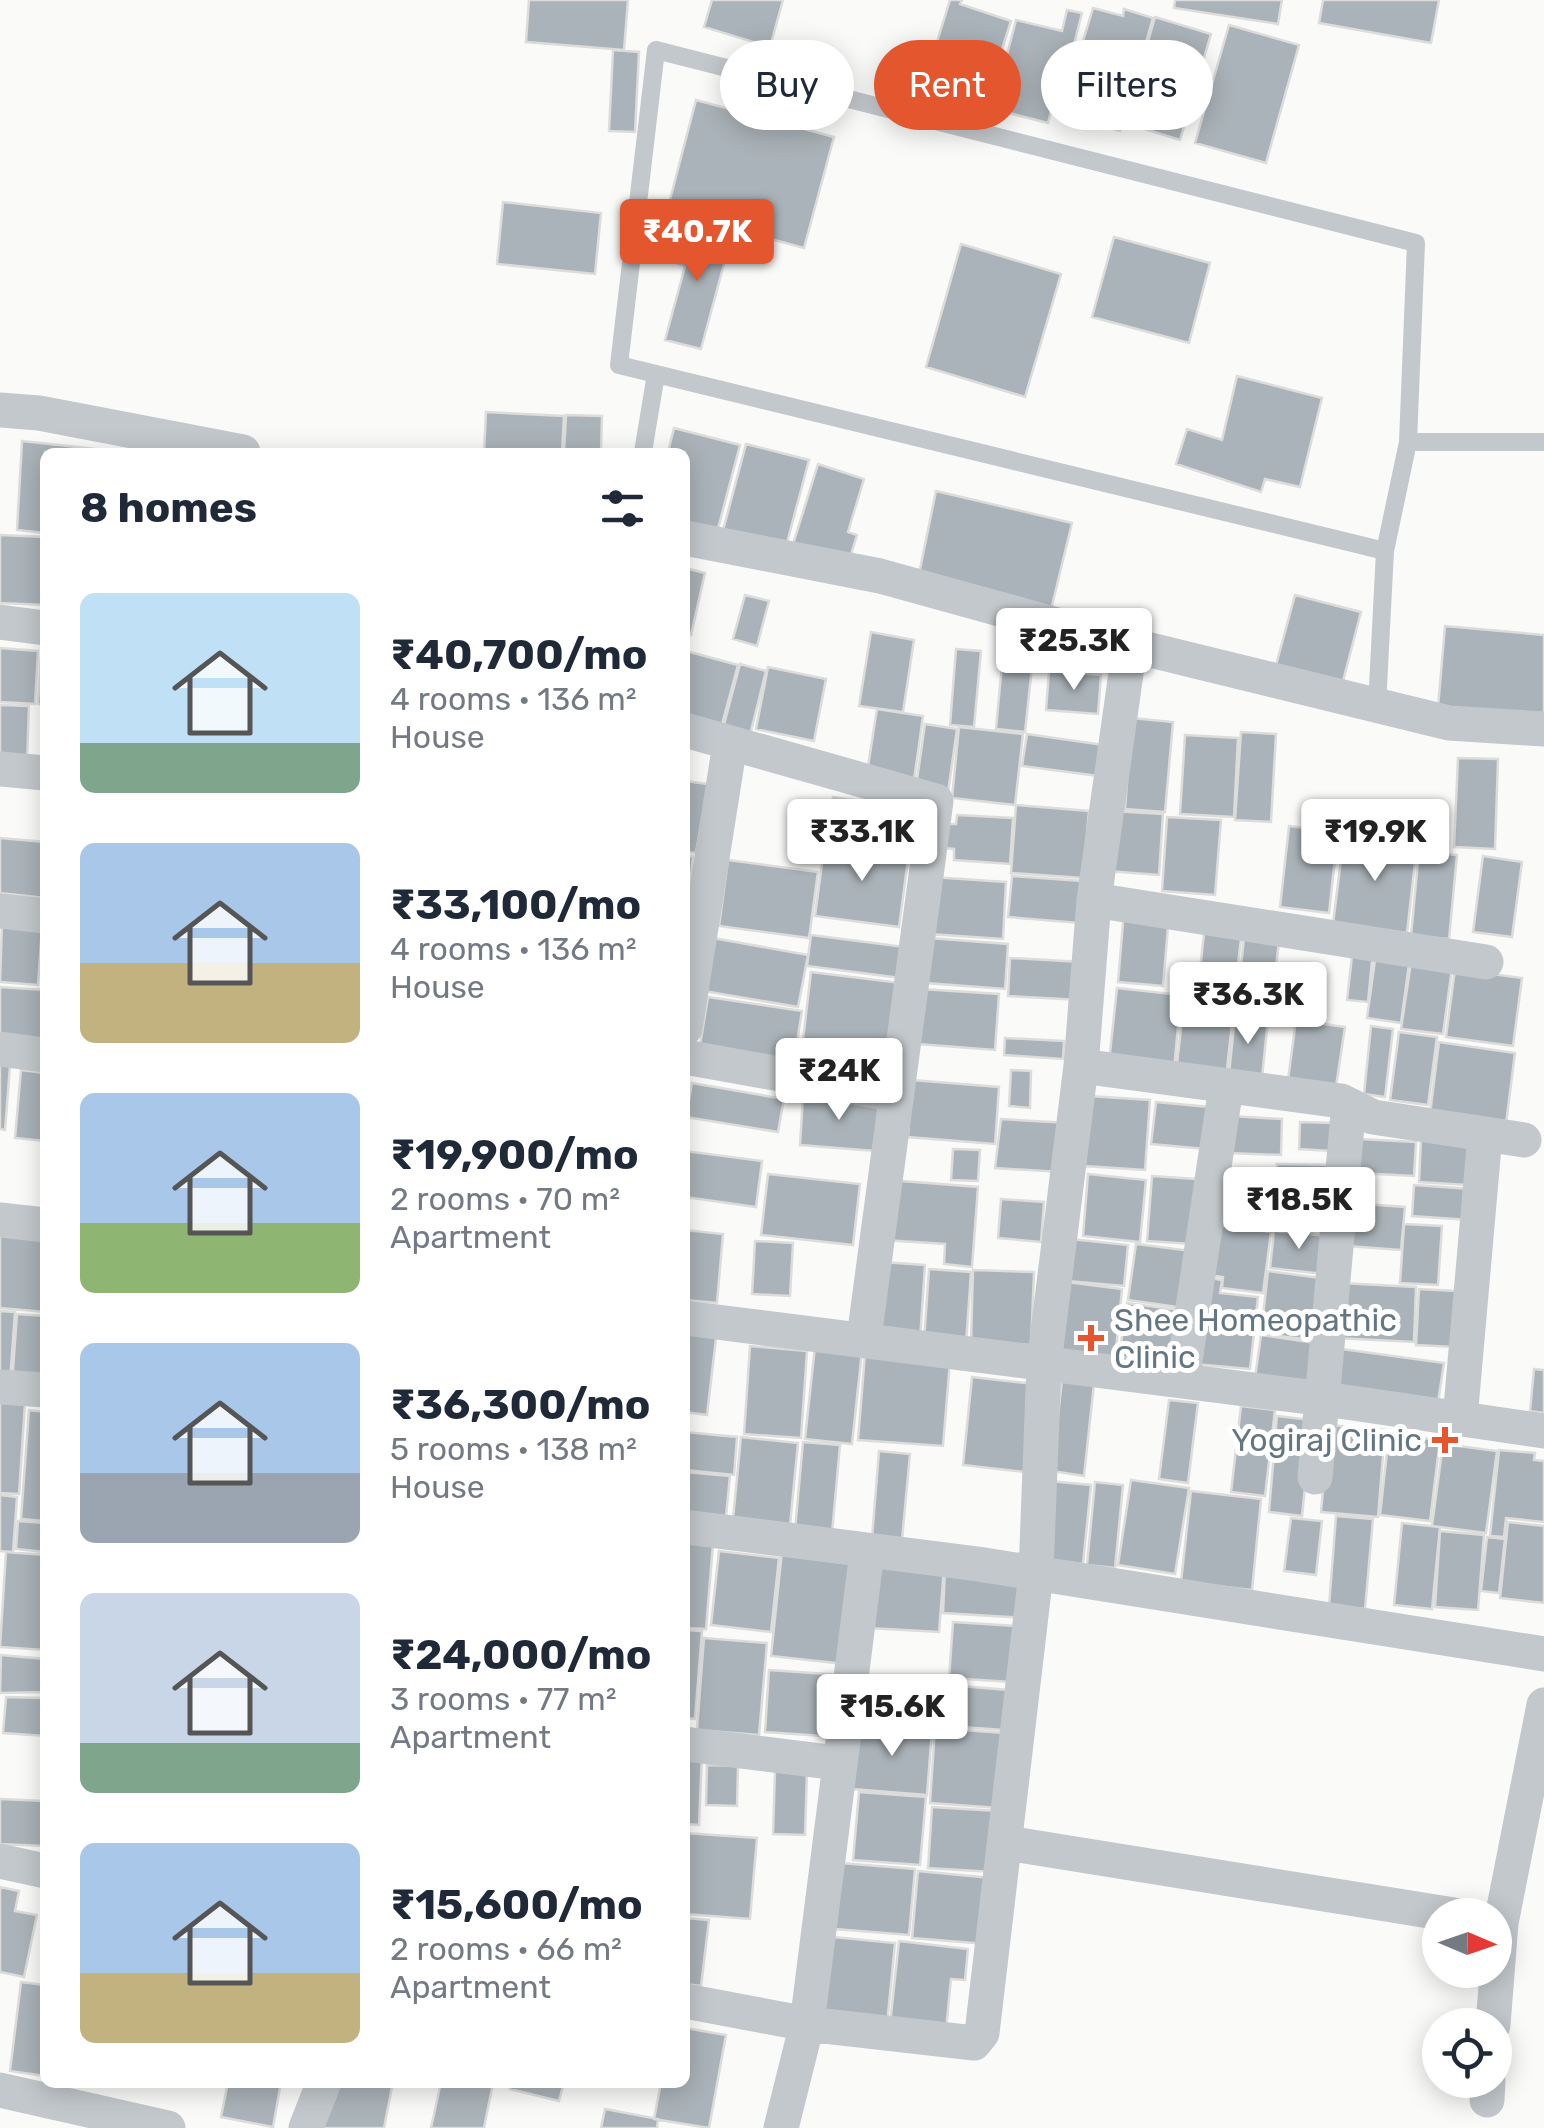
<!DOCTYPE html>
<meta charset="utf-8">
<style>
:root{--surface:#fff;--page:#f2f2f3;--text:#1f2937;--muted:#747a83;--accent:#e4572e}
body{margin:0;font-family:Rubik,sans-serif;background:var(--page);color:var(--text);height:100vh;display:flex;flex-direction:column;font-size:38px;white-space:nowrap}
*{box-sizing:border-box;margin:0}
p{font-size:32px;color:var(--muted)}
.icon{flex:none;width:55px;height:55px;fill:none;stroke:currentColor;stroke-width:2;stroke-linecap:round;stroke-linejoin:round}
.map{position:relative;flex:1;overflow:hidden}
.side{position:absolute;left:40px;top:448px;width:650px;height:1640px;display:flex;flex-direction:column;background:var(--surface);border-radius:15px;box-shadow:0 5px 25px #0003}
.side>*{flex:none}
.hud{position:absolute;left:720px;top:40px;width:672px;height:90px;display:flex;gap:20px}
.needle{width:65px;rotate:92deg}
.fabs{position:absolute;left:1422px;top:1898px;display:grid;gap:20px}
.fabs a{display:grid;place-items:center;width:90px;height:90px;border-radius:50%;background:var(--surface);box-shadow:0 5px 25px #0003;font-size:50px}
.price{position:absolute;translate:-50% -85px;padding:0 22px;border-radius:10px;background:#fff;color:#222;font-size:32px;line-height:65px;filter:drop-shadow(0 2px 5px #0008)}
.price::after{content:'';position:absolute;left:50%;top:60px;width:30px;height:22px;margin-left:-15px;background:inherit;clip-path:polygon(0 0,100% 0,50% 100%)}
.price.on{background:var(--accent);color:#fff}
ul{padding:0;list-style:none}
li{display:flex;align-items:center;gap:30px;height:250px;padding:0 40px}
li span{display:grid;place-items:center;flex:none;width:280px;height:200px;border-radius:15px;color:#555}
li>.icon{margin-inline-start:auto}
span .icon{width:120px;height:120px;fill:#fffc;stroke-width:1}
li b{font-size:42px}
h2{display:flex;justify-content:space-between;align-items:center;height:120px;padding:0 40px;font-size:42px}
.tag{padding:0 35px;border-radius:45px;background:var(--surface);box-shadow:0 5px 25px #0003;font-size:35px;line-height:90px}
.tag.on{background:var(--accent);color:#fff}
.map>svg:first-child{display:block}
.building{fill:#aab3b9;stroke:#dcdcda;stroke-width:2.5}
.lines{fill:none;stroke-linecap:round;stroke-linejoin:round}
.service{stroke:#c3c8cc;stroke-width:18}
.minor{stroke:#c3c8cc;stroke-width:35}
.poi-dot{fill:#e4572e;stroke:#fff;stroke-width:4}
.labels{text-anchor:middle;stroke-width:10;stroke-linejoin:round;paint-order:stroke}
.poi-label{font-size:32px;fill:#657683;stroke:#fff;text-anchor:start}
</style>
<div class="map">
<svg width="1544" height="2128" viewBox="0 0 1544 2128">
<rect width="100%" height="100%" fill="#fafaf8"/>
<path class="building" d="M529,0H628L624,50L526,42Z
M712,0H783L770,47L704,27Z
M950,0H962L960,4L1011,21L985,103L924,84Z
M1175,0H1282L1278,24L1174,8Z
M1323,0H1439L1431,43L1319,23Z
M1093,8L1123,16L1124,9L1153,18L1120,131L1090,122L1106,66L1078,58Z
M1067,10L1082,13L1070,60L1064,59L1048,123L993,109L1016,20L1062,31Z
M1155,17L1211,34L1180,140L1125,123Z
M1229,25L1299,45L1266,163L1195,143Z
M613,50L639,52L635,132L609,131Z
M696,100L834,137L804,248L667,211Z
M503,202L601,213L595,274L497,264Z
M678,223L731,238L701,349L665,340L685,266L676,263L683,237L675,235Z
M1114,237L1210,263L1189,343L1092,317Z
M961,244L1061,274L1025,397L926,367Z
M1237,376L1322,398L1300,487L1265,479L1261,492L1176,464L1187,429L1222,440Z
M486,412L564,416L562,452H484Z
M566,415L602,416L601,452H564Z
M674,428L740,445L715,540L685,532V452H668Z
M22,441L105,450L45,452V533L17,530Z
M746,444L809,460L784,554L721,538Z
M818,464L864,479L848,532L857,535L848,564L790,554Z
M936,491L1072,523L1049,618L918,579Z
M0,535L45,537V605L0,603Z
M685,568L705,573L691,635L685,634Z
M745,595L769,601L757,646L733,639Z
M1295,595L1361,612L1336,708L1269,691Z
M1445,626L1544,635V728L1437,719Z
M871,632L914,640L903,712L859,706Z
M0,648L38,651L35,704L0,702Z
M956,649L981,651L974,727L950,725Z
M686,651L738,665L721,728L685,718Z
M41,656H45V705L38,704Z
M740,664L766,671L749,739L722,732Z
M1002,664L1032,667L1025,732L996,729Z
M768,667L826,679L814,741L756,729Z
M1049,671L1101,675L1098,714L1046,710Z
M0,705L29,706L27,761L0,759Z
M877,709L923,716L914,780L867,773Z
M1132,718L1173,722L1165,812L1125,809Z
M925,724L957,729L948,792L916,787Z
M959,727L1023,734L1015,805L952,798Z
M1241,732L1276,734L1271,822L1235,820Z
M1027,734L1104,745L1099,776L1022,766Z
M1185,735L1238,738L1234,817L1180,814Z
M1458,758L1498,759L1495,849L1454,847Z
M685,781L708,784L696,853L685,852Z
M833,797L921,811L915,850L827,835Z
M1016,805L1089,811L1083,878L1011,873Z
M1112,811L1163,814L1159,875L1108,871Z
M957,815L1013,818L1010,864L954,860V849L944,848L945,824H956Z
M1167,817L1221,820L1215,895L1162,891Z
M1289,826L1338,832L1329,913L1280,907Z
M1344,835L1417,844L1407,933L1333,924Z
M0,838L45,842V898L0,893Z
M825,841L909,852L899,927L815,916Z
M1419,851L1457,855L1449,939L1411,936Z
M685,856H693L688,906H685Z
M1483,856L1522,862L1512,937L1473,932Z
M728,860L818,872L809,938L719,926Z
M1012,876L1082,881L1079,923L1008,917Z
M932,877L1006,882L1003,939L929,934Z
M1124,911L1169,915L1163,986L1118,982Z
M2,924L42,928L38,985L0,982Z
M1205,925L1242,929L1234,1000L1197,996Z
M811,935L905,947L901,978L807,966Z
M713,938L808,955L798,1007L704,991Z
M929,938L1008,944L1005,989L926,983Z
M1244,938L1279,942L1271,1006L1237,1002Z
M1353,947L1373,950L1368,1002L1347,1000Z
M1376,953L1410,957L1401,1023L1367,1018Z
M1010,958L1083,962L1081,1000L1008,996Z
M1411,962L1452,968L1443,1034L1401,1029Z
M1455,969L1522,978L1513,1046L1446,1037Z
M811,972L901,983L891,1067L801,1057Z
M0,987L45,990V1045L0,1042Z
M1117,988L1181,995L1174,1069L1109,1062Z
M921,989L999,994L995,1050L918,1044Z
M708,997L802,1011L793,1067L699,1052Z
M1184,1001L1234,1006L1226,1078L1176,1073Z
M1236,1006L1269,1010L1261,1087L1228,1084Z
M1296,1020L1345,1027L1335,1093L1287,1087Z
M1371,1026L1393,1029L1385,1097L1364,1094Z
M1399,1032L1437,1037L1428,1105L1390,1100Z
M1005,1038L1064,1041L1063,1059L1004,1055Z
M1439,1042L1515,1053L1506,1124L1430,1114Z
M0,1065L10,1066L5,1130L0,1129Z
M21,1070L45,1073V1141L15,1138Z
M1011,1070L1031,1071L1030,1108L1009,1106Z
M912,1080L999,1087L995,1144L908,1137Z
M692,1083L784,1099L778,1132L686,1117Z
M803,1096L879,1102L875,1151L800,1145Z
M1089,1096L1150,1100L1145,1170L1084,1166Z
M1156,1102L1209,1107L1205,1149L1151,1144Z
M1231,1116L1282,1119L1281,1155L1229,1153Z
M1001,1119L1069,1123L1060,1172L995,1168Z
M1300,1122L1333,1123L1331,1151L1299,1149Z
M1360,1139L1416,1142L1414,1176L1358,1173Z
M1421,1139L1471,1142L1468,1185L1419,1182Z
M953,1149L980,1150L978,1181L951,1180Z
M685,1151L762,1161L756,1207L685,1197Z
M1277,1164L1337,1165L1336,1218L1320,1217V1228L1298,1227V1216H1276Z
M768,1174L860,1184L853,1245L761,1235Z
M1088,1174L1146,1180L1140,1242L1083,1236Z
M1152,1176L1196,1179L1192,1244L1147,1241Z
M889,1180L978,1187L972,1267L944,1264L945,1244L884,1240Z
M1414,1185L1471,1189L1469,1220L1412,1216Z
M1214,1187L1271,1188V1209H1214Z
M1001,1199L1044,1202L1041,1242L998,1238Z
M1350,1203L1405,1207L1401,1250L1347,1246Z
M1404,1224L1442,1226L1438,1285L1400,1283Z
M1216,1225L1271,1232L1263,1293L1222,1288L1223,1277L1209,1275Z
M685,1230L723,1234L717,1303L685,1300Z
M1274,1231L1328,1236L1324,1274L1270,1268Z
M0,1236L45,1240V1312L0,1308Z
M1071,1239L1128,1245L1124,1286L1067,1281Z
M755,1241L793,1243L790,1296L752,1294Z
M1136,1244L1192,1251L1184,1308L1128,1300Z
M881,1262L925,1265L920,1340L876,1336Z
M929,1269L971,1272L966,1344L924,1341Z
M973,1270L1034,1272L1031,1345L971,1342Z
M1268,1271L1328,1279L1321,1341L1261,1334Z
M1203,1277L1222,1280L1220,1293L1258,1297L1250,1369L1194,1364Z
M1067,1282L1122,1289L1115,1359L1059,1353Z
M1340,1283L1416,1287L1414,1342L1337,1338Z
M1419,1289L1457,1291L1454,1347L1416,1345Z
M1127,1303L1179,1310L1171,1365L1119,1357Z
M0,1311L15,1312L10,1381H0Z
M17,1314L45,1316V1385L12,1383Z
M685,1326L717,1330L707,1415L685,1412Z
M1261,1335L1316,1343L1310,1386L1255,1378Z
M750,1346L807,1351L801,1438L744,1434Z
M815,1346L862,1351L852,1444L805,1439Z
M1335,1348L1444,1363L1438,1402L1330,1386Z
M865,1354L950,1361L943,1446L858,1440Z
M1534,1369L1544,1370V1413L1530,1411Z
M972,1377L1034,1384L1025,1472L963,1465Z
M1062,1380L1094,1384L1084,1476L1052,1471Z
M1169,1400L1198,1403L1188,1483L1159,1479Z
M0,1401L25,1403L19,1494L0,1493Z
M1241,1406L1275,1410L1265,1496L1231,1492Z
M29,1410L45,1412V1521L21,1519Z
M1277,1416L1312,1420L1302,1516L1269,1512Z
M1329,1425L1385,1430L1378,1517L1321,1512Z
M685,1432L737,1437L734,1475L685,1470Z
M1389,1434L1440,1440L1430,1521L1380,1515Z
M741,1437L798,1443L790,1525L733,1519Z
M803,1442L840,1445L832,1533L795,1530Z
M1443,1444L1497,1451L1486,1533L1432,1526Z
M1499,1450L1535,1453L1534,1460L1544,1461V1522L1506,1518L1504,1537L1490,1536Z
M879,1451L910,1454L902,1540L872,1538Z
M685,1472L730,1476L726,1516L685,1513Z
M1131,1480L1189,1488L1175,1574L1118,1565Z
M1049,1481L1091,1485L1083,1564L1041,1559Z
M1095,1482L1123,1485L1115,1568L1087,1565Z
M1191,1491L1261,1499L1252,1590L1181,1582Z
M0,1495L17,1497L13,1552L0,1551Z
M1336,1516L1373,1519L1365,1609L1329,1606Z
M1291,1518L1322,1521L1316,1575L1284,1571Z
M18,1521L45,1523V1552L16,1549Z
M1508,1522L1544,1526V1603L1500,1598Z
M1402,1523L1440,1527L1432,1609L1394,1605Z
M1440,1531L1484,1535L1478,1610L1435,1607Z
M1487,1537L1505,1539L1499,1593L1481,1591Z
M685,1541L713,1544L706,1629L685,1628Z
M719,1551L779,1558L771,1632L711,1625Z
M782,1551L856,1558L845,1664L771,1656Z
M6,1552L45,1555V1650L0,1647Z
M878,1563L944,1568L939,1632L869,1628Z
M945,1570L1028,1575L1026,1618L943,1613Z
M953,1622L1016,1626L1012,1682L949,1678Z
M685,1630L702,1631L695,1719L685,1718Z
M704,1638L767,1643L759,1735L697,1730Z
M1,1655L45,1659V1692L0,1693Z
M769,1670L842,1675L837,1737L765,1732Z
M936,1684L1008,1690L1004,1730L933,1725Z
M6,1697L45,1698V1736L3,1733Z
M857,1724L932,1730L927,1795L852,1789Z
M935,1728L1005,1733L999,1808L930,1803Z
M685,1752L702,1754L699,1825L685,1824Z
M707,1765L738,1766L737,1806L706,1805Z
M775,1771L807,1772L805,1835L773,1834Z
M859,1792L926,1797L920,1865L853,1860Z
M0,1799L45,1801V1846L0,1844Z
M932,1807L997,1811L993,1872L928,1868Z
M685,1833L757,1838L750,1919L685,1914Z
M840,1863L915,1869L909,1935L835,1929Z
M918,1871L991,1878L986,1944L912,1938Z
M0,1887L19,1891L15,1911L37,1915L24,1977L0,1972Z
M685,1918L709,1920L701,1986L685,1984Z
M823,1936L895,1943L887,2024L815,2016Z
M899,1941L968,1949L965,1980L951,1979L946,2030L890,2024Z
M21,1982L45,1985V2076L10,2071Z
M685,2028L726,2035L709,2128L654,2119L661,2082H685Z
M228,2082H281L273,2127L221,2117Z
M330,2082H393L384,2128H322Z
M441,2082L493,2083L484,2128H431Z
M512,2082H564L559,2101L510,2089Z
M605,2109L658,2119L657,2128H601Z"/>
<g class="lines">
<path class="service" d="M656,50L1416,243L1408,442L1385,551L619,365Z
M1408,442H1544
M643,452L656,374
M1377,706L1385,551"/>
<path class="minor" d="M0,410L39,413L243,452
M685,538L880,576L1130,645L1449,723L1544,729
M0,622L45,628
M685,730L936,801L864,1338
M0,769L45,773
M1094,900L1486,962
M0,911L45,916
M685,1028L730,744
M0,1049L45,1055
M685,1057L897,1095
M1081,1066L1341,1101L1348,1115L1315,1477
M1341,1101L1373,1117L1524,1140
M0,1220L45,1225
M685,1318L1325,1399L1544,1431
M1182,1381L1226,1087
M0,1387L45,1390
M1460,1419L1485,1135
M685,1527L978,1564L1544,1654
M685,1744L838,1763
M1007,1843L1454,1915
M0,1861L45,1871
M685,2001L807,2024L974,2043L982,2033L1036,1573L1044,1364L1081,1066L1094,900L1130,645
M1493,2025L1501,1923L1544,1705
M0,2090L168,2128
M1487,2100L1488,2080
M306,2128L324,2082
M781,2128L807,2024L867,1552"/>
</g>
<g class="poi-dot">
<path d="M1086 1323h10v10h10v10h-10v10h-10v-10h-10v-10h10z"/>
<path d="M1440 1425h10v10h10v10h-10v10h-10v-10h-10v-10h10z"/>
</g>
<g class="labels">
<g class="poi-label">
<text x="1114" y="1331">Shee Homeopathic<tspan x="1114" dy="37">Clinic</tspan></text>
<text x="1422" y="1451" text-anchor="end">Yogiraj Clinic</text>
</g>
</g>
</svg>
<div class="fabs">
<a><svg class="needle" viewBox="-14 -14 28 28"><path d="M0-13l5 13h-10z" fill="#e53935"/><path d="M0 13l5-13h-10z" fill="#747a83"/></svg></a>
<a><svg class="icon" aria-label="locate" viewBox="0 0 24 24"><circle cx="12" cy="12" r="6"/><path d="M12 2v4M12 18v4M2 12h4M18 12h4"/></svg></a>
</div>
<b class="price on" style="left:697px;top:284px">₹40.7K</b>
<b class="price" style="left:1074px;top:693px">₹25.3K</b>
<b class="price" style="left:862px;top:884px">₹33.1K</b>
<b class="price" style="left:1375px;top:884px">₹19.9K</b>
<b class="price" style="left:1248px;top:1047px">₹36.3K</b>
<b class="price" style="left:839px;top:1123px">₹24K</b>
<b class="price" style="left:1299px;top:1252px">₹18.5K</b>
<b class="price" style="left:892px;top:1759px">₹15.6K</b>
<div class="hud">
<a class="tag">Buy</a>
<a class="tag on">Rent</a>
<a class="tag">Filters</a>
</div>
<section class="side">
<h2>8 homes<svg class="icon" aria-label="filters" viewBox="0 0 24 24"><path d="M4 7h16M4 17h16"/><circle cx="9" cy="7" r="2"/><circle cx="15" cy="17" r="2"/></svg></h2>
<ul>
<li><span style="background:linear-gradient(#bfe0f5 75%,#7fa58c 0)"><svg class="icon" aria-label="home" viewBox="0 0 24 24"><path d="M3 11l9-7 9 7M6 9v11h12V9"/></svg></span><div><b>₹40,700/mo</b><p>4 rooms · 136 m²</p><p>House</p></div></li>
<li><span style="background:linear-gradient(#a9c7e8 60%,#c2b280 0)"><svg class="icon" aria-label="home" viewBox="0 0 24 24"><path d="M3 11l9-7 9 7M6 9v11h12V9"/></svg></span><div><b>₹33,100/mo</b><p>4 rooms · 136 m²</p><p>House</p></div></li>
<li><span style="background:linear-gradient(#a9c7e8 65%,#8fb573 0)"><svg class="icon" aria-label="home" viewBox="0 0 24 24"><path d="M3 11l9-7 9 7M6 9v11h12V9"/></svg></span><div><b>₹19,900/mo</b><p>2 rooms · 70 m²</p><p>Apartment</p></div></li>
<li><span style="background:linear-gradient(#a9c7e8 65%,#9aa5b1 0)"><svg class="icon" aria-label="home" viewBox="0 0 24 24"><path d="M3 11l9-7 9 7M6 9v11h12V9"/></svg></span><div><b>₹36,300/mo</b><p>5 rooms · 138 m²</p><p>House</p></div></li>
<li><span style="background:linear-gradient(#c9d6e8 75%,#7fa58c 0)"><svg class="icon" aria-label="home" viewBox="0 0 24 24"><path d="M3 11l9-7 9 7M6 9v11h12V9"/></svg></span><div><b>₹24,000/mo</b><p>3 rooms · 77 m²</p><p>Apartment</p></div></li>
<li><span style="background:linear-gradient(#a9c7e8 65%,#c2b280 0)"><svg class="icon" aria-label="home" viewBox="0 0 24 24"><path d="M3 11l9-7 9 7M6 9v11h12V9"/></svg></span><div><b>₹15,600/mo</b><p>2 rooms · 66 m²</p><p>Apartment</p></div></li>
</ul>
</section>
</div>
